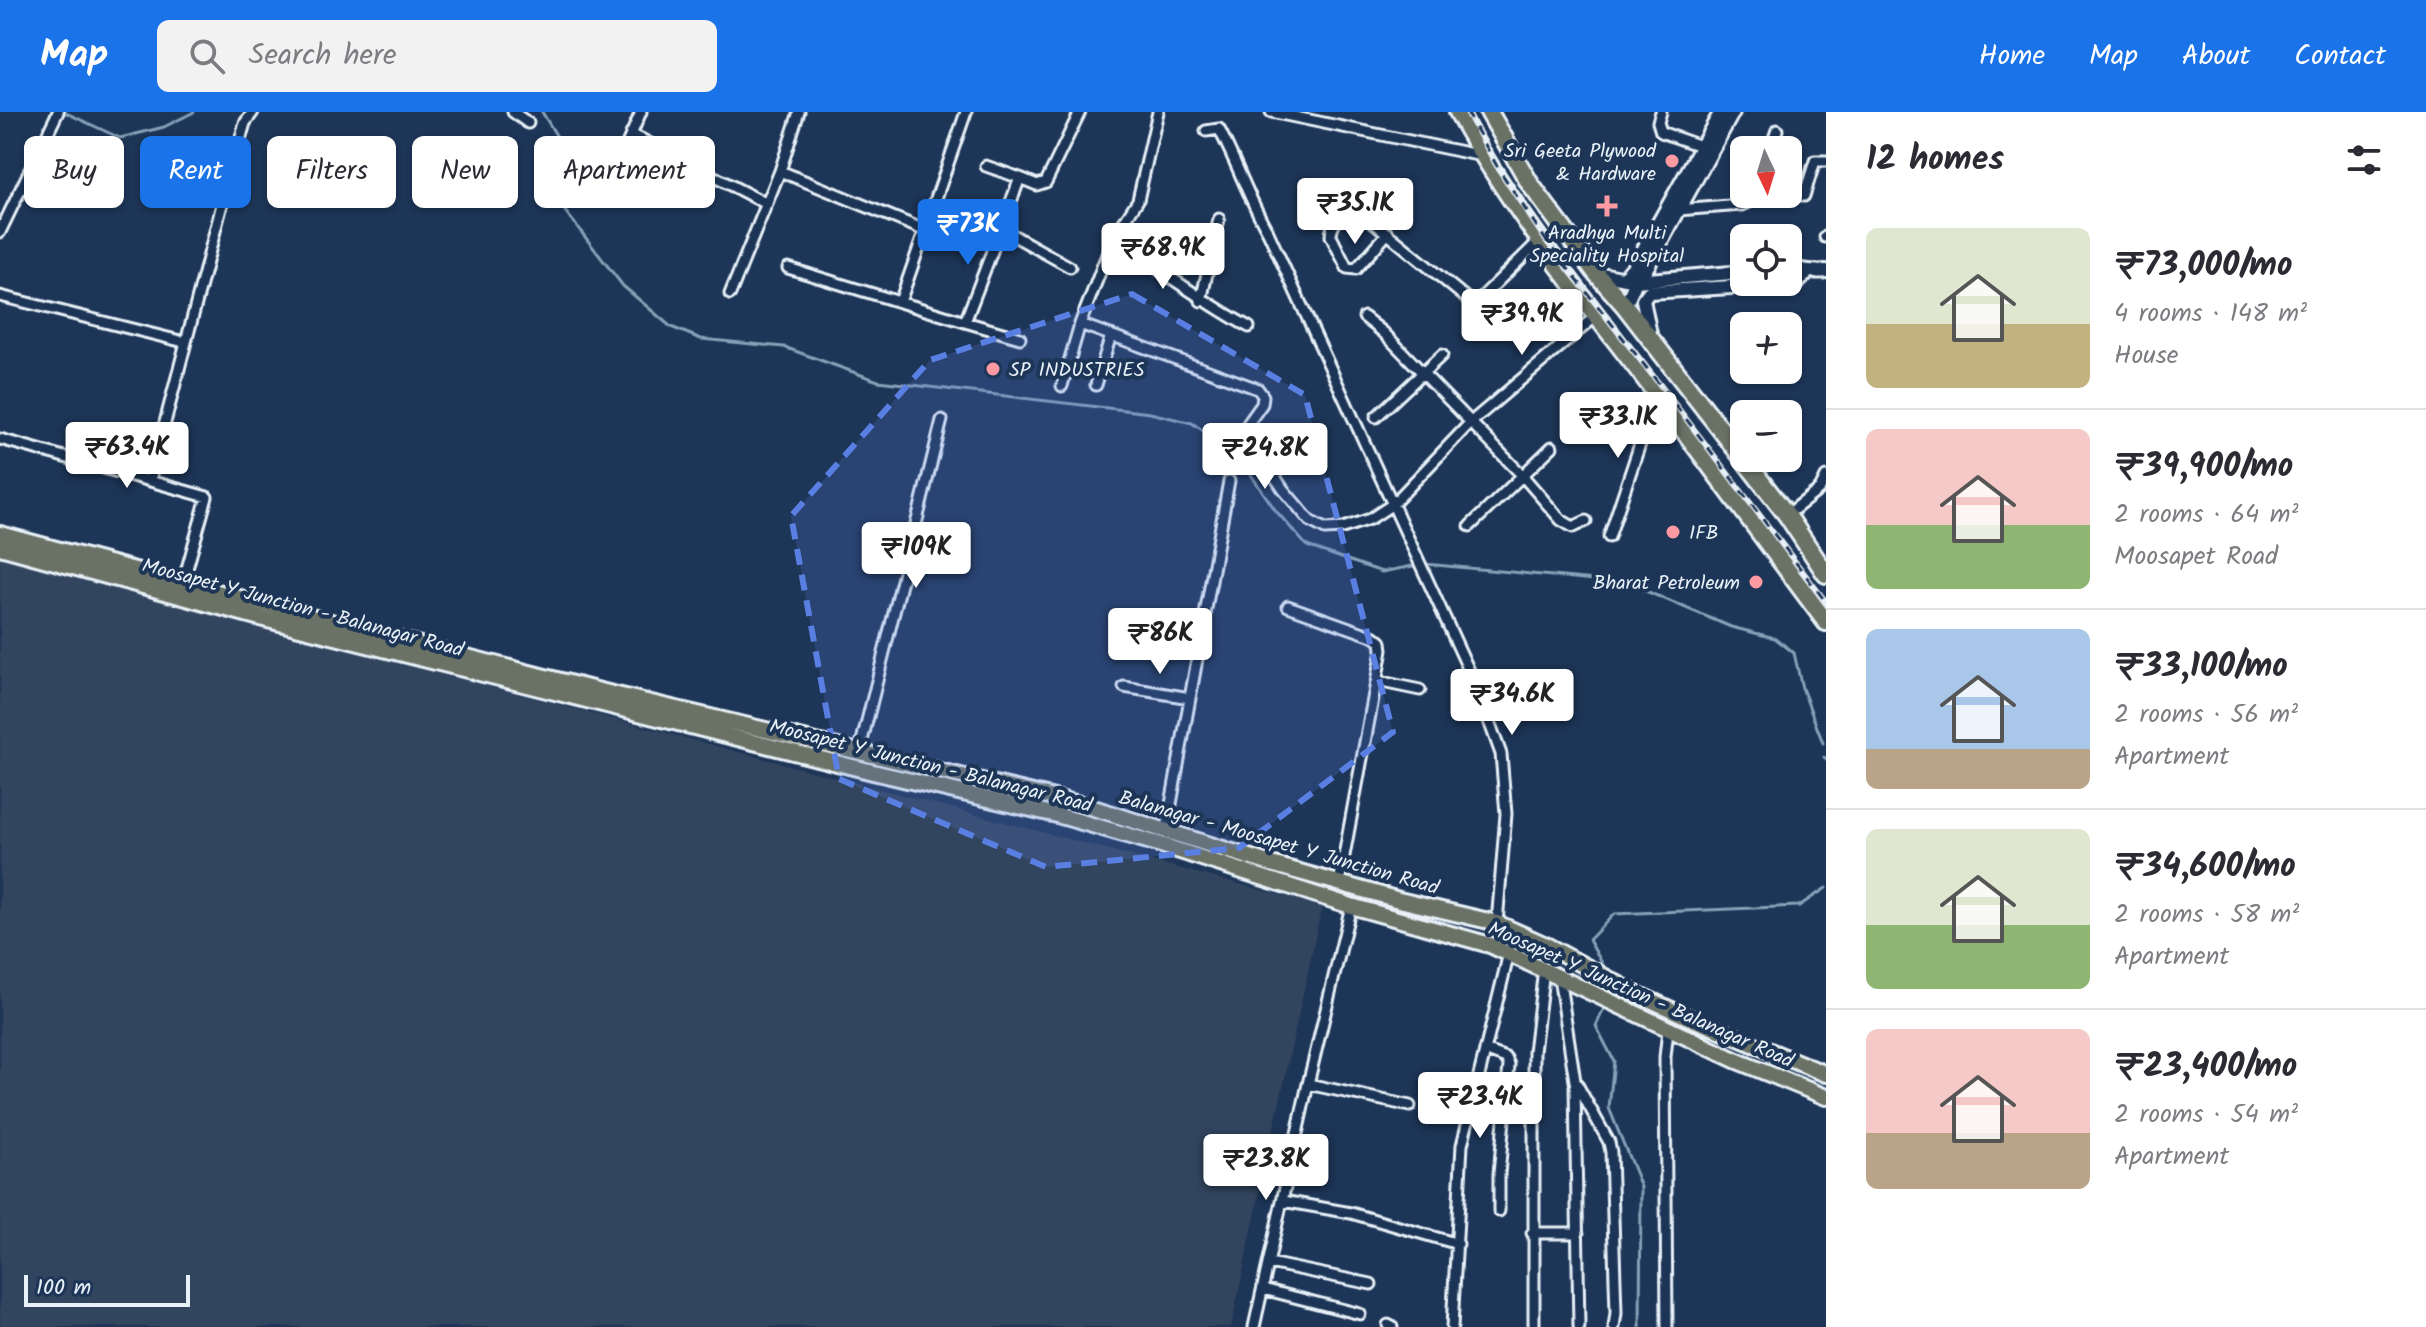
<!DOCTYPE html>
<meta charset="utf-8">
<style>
:root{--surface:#fff;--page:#f2f2f3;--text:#2b2b33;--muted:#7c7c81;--line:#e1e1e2;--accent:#1a73e8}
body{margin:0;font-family:Kalam,sans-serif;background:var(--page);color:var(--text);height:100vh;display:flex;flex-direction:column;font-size:30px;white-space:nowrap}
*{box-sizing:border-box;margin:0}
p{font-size:26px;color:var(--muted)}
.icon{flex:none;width:44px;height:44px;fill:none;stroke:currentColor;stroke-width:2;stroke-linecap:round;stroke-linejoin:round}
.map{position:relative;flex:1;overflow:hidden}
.sheet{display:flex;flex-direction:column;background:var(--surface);width:600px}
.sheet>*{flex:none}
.guide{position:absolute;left:24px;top:24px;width:760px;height:72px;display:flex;gap:16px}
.needle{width:52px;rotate:176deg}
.buttons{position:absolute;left:1730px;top:24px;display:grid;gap:16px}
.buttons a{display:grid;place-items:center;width:72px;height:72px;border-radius:12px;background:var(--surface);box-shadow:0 2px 6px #0004;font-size:40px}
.scale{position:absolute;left:24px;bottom:20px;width:166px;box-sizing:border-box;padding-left:8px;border:4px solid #e8f1f8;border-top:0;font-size:22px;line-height:28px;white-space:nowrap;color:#e8f1f8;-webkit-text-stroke:6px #1d3557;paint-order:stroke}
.price{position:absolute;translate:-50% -68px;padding:0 18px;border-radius:8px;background:#fff;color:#222;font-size:26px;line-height:52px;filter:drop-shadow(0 2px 4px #0008)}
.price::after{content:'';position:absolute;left:50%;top:48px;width:24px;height:18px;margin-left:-12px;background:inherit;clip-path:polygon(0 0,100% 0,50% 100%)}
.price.active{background:var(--accent);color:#fff}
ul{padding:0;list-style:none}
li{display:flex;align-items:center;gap:24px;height:200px;padding:0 40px}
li+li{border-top:2px solid var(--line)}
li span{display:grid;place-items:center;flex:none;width:224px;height:160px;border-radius:12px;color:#555}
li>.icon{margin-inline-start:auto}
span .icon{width:96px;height:96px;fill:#fffc;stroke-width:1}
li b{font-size:34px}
h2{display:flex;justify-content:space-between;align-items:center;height:96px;padding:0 40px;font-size:34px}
.tag{padding:0 28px;border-radius:12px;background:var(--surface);box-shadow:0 2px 6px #0004;font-size:28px;line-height:72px}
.tag.active{background:var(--accent);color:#fff}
header{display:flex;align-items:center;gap:48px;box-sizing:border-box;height:112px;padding:0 40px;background:var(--accent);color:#fff}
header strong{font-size:38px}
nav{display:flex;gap:44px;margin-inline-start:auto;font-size:28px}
.search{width:560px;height:72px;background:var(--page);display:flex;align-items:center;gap:20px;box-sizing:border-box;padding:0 28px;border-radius:12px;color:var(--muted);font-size:30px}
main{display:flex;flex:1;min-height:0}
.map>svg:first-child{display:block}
.built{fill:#32445e}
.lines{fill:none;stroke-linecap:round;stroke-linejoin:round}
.stream{stroke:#87a1b8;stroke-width:3}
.street-casing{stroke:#e8f1f8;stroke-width:15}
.secondary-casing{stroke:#e8f1f8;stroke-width:18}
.primary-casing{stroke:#e8f1f8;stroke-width:20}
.highway-casing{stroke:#e8f1f8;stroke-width:22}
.street{stroke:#1d3557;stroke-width:9}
.secondary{stroke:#1d3557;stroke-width:12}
.primary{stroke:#6b7165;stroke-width:14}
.highway{stroke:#6b7165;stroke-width:16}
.rail-casing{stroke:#e8f1f8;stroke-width:6}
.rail{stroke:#1d3557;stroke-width:3;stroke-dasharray:9;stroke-linecap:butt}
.marked{fill:#5a7fe2;fill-opacity:0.2;stroke:#5a7fe2;stroke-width:6;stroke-dasharray:16 10;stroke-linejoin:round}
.poi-dot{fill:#ff9aa2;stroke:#1d3557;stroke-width:3}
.labels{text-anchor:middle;stroke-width:8;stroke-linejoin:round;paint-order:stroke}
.poi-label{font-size:20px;fill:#e8f1f8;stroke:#1d3557;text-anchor:end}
.street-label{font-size:20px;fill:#e8f1f8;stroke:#1d3557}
</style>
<header>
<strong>Map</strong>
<div class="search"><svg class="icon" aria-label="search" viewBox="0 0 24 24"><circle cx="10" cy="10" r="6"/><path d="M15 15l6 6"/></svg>Search here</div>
<nav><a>Home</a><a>Map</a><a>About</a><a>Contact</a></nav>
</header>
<main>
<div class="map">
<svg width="1826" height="1215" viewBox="0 0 1826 1215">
<rect width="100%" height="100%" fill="#1d3557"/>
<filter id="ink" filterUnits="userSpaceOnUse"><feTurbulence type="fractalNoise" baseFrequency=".0125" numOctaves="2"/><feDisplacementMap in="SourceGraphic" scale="16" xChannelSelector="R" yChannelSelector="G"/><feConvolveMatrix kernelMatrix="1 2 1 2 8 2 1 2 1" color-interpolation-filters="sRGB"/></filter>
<g filter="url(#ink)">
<path class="built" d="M0,445L1322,794L1231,1215H0Z"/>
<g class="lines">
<path class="stream" d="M64,0L120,26L164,15L194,0
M542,0L559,28L560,39L554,61L565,99L623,174L671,215L701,227L784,235L878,269L1150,301L1192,311L1236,341L1276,399L1307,434L1382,460L1418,453
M1425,452L1627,471L1731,515L1775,526L1794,541L1802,576L1823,631
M1824,645L1826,647
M1607,860L1589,828L1614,802L1799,794L1826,776
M1606,892L1596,914L1614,949L1609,996L1641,1075L1640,1215"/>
<g class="street-casing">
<path id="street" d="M513,0L528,11
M1271,0L1482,44
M1661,0L1658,10L1661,20L1703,35
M1206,19L1219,17C1237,51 1249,87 1268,120L1477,576L1501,642L1506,702L1497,811
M631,22L767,92
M1770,38L1777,18
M986,54L1020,66
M780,59L924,118
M152,63L225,81
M606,80L641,0
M1804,84L1815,49H1826
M1678,98L1742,93L1749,90L1754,82
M1000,116L1070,155
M0,120L58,0
M1388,121L1356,157L1347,156L1331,124C1331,113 1341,101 1350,94L1355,95L1471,190L1476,191L1539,129
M1825,125H1826
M1113,127C1159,156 1201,189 1249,215
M788,156L965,210L1020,66L1037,73L1046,70L1080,0
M730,182L780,59L799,0
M0,184L184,230
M1201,189L1219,107
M900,190L966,0
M1364,205L1383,220L1522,363L1561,408L1573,415L1586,409
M965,210L1020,226
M1080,212L1258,277L1263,284L1262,292L1247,313L1251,328L1283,377L1310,409L1325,417L1343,416L1370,407L1393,392L1470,311L1596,204
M1096,273L1111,223
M1062,274L1080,212L1113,127L1138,88L1158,0
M1376,305L1442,243
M0,327L207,385L183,471
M150,368L225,81L245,11L253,0
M1787,403L1820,377L1826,365
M1470,414L1552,335
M1609,425L1644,320L1668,297
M1288,494L1375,525L1381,530L1382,538L1339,771
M1377,569L1420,578
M1124,575L1190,586
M859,641L942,308
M1166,720L1229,369
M1351,794L1308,972L1410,994
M1559,865L1575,969L1609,1030L1611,1040L1616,1201L1614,1215
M1485,938L1506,946L1509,953L1499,1062V1099
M1575,974L1579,1215
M1283,1089L1351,1101L1458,1132
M1532,1121H1578
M1269,1151L1371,1172
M1263,1177L1360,1202
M1388,1213L1392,1215
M1254,1215L1308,972
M1452,1215L1462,1033L1509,841
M1534,1215V940L1544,857
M1667,1215L1665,945L1668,918"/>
</g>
<g class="secondary-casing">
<path id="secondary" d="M1788,157C1803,157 1811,161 1826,159
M1596,161L1636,169L1744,160
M1624,166L1635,153L1721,0
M1625,194L1636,169L1645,159L1733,0
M1651,227L1643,188L1649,180L1797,171L1807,161"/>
</g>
<g class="primary-casing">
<path id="primary" d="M0,422L315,506L600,579L1084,693L1271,752L1399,788L1497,811L1546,833L1633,880L1685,904L1826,962
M0,435L264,507L873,660L1057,703L1158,732L1351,794L1490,833L1735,948L1826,985"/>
</g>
<g class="highway-casing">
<path id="highway" d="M1458,0C1515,105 1591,195 1662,289C1717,362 1771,437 1826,510
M1489,0L1530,72L1596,161L1625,194L1787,403L1826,462"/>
</g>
<use href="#street" class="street"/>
<use href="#secondary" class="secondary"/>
<use href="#primary" class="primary"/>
<use href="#highway" class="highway"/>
<g class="rail-casing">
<path id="rail" d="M1467,0L1498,56L1547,130L1664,278L1826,490"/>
</g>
<use href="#rail" class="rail"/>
</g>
</g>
<path class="marked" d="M1132,182L1305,283L1393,620L1239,736L1046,755L839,667L791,404L930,248Z"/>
<g class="poi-dot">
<circle cx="1672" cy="49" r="8"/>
<path d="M1603 82h8v8h8v8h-8v8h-8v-8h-8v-8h8z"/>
<circle cx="993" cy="257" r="8"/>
<circle cx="1673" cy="420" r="8"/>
<circle cx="1756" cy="470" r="8"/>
</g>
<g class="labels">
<g class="poi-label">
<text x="1656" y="45">Sri Geeta Plywood<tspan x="1656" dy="23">&amp; Hardware</tspan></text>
<text x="1607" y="127" text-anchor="middle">Aradhya Multi<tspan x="1607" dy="23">Speciality Hospital</tspan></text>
<text x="1009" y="264" text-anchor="start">SP INDUSTRIES</text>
<text x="1689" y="427" text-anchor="start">IFB</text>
<text x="1740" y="477">Bharat Petroleum</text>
</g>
<g class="street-label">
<text transform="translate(303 495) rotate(15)" y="7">Moosapet Y Junction - Balanagar Road</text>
<text transform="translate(931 653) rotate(14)" y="7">Moosapet Y Junction - Balanagar Road</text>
<text transform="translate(1279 730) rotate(16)" y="7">Balanagar - Moosapet Y Junction Road</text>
<text transform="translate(1641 882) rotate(24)" y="7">Moosapet Y Junction - Balanagar Road</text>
</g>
</g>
</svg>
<div class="buttons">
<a><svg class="needle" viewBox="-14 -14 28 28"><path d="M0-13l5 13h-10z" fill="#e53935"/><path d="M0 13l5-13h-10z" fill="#7c7c81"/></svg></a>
<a><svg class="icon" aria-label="locate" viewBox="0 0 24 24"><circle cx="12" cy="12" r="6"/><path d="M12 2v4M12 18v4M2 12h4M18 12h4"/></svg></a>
<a>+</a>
<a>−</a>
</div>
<div class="scale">100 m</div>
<b class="price" style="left:1355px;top:134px">₹35.1K</b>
<b class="price active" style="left:968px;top:155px">₹73K</b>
<b class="price" style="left:1163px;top:179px">₹68.9K</b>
<b class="price" style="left:1522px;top:245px">₹39.9K</b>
<b class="price" style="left:1618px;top:348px">₹33.1K</b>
<b class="price" style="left:127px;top:378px">₹63.4K</b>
<b class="price" style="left:1265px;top:379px">₹24.8K</b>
<b class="price" style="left:916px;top:478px">₹109K</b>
<b class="price" style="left:1160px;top:564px">₹86K</b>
<b class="price" style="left:1512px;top:625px">₹34.6K</b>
<b class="price" style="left:1480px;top:1028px">₹23.4K</b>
<b class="price" style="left:1266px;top:1090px">₹23.8K</b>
<div class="guide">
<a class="tag">Buy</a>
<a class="tag active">Rent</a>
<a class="tag">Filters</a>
<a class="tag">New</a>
<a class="tag">Apartment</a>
</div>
</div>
<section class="sheet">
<h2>12 homes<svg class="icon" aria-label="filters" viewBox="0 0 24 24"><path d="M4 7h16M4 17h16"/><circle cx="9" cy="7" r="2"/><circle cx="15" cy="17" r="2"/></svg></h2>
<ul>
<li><span style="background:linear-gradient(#dfe7d0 60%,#c2b280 0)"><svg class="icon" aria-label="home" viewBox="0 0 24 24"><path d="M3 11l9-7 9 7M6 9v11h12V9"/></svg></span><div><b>₹73,000/mo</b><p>4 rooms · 148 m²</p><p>House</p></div></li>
<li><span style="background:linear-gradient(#f6c9c9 60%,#8fb573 0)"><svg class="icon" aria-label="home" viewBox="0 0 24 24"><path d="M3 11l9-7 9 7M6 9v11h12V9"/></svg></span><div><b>₹39,900/mo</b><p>2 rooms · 64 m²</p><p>Moosapet Road</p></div></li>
<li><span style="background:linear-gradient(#a9c7e8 75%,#b9a48a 0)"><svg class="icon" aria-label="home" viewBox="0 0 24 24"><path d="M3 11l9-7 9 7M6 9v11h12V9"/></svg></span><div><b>₹33,100/mo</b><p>2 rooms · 56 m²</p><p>Apartment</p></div></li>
<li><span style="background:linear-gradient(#dfe7d0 60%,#8fb573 0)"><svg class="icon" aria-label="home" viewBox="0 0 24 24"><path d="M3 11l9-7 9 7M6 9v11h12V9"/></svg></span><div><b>₹34,600/mo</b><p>2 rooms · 58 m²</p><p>Apartment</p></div></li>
<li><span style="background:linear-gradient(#f6c9c9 65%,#b9a48a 0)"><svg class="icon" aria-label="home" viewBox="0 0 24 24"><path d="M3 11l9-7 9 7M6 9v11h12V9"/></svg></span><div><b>₹23,400/mo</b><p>2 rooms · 54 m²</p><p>Apartment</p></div></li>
</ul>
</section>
</main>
